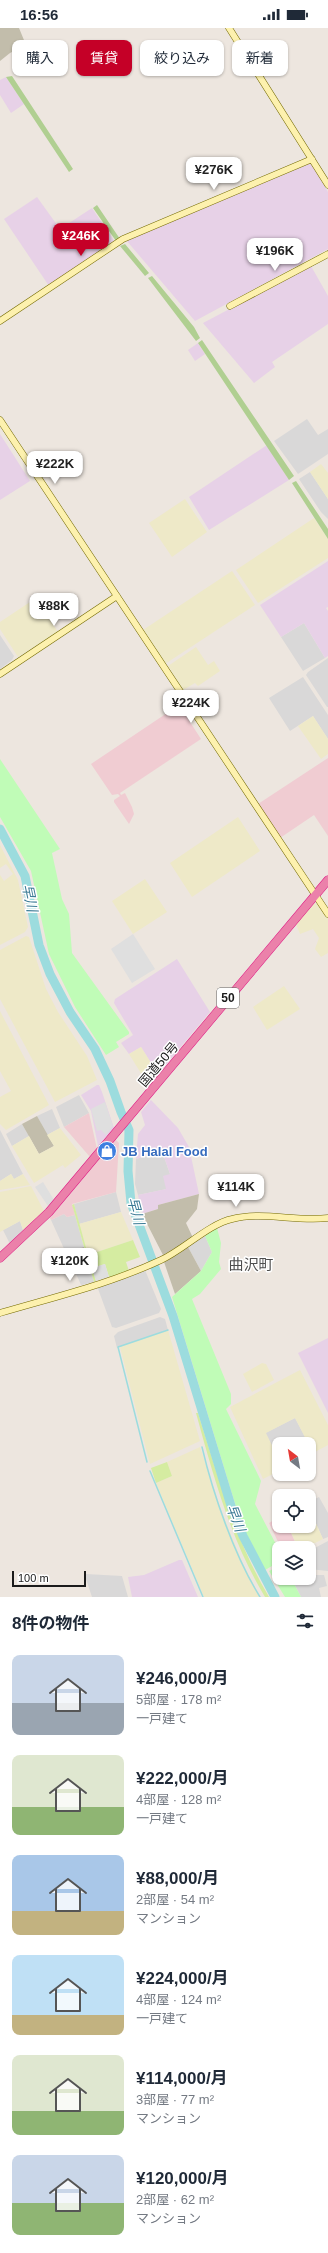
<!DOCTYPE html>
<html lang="ja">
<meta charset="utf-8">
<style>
:root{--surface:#fff;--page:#f6f6f7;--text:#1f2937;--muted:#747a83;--accent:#c50027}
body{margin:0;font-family:Arial,"Noto Sans JP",sans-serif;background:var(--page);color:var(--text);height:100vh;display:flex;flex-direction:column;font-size:15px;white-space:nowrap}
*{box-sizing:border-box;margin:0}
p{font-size:13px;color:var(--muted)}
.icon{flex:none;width:22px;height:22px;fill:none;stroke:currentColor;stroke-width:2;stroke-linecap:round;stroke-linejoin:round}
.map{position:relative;height:1569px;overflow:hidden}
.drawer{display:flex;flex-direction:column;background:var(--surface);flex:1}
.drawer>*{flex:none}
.hud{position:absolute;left:12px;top:12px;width:304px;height:36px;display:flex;gap:8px}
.needle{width:26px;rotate:329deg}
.tools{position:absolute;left:272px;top:1409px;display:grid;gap:8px}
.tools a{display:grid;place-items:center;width:44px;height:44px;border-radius:8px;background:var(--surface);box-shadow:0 1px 3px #0004;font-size:20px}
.scale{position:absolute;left:12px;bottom:10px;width:74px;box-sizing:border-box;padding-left:4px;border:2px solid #1b1b1b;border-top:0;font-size:11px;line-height:14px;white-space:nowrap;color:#1b1b1b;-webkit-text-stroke:3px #fff;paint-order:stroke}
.price{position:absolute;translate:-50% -34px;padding:0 9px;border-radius:8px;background:#fff;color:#222;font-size:13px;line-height:26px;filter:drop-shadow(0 1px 2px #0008)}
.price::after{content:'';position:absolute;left:50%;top:24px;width:12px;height:9px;margin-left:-6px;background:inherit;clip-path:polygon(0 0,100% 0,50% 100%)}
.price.current{background:var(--accent);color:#fff}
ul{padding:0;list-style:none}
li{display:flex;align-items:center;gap:12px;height:100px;padding:0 12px}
li span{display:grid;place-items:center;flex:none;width:112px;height:80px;border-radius:8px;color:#555}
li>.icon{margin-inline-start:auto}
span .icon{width:48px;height:48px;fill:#fffc;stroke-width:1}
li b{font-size:17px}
h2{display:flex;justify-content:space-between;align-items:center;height:48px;padding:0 12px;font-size:17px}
.chip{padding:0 14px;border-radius:8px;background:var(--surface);box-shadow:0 1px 3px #0004;font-size:14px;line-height:36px}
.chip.current{background:var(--accent);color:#fff}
.status{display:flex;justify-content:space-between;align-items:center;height:28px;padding:0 20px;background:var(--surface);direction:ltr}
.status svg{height:11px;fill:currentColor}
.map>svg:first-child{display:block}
.residential{fill:#d9d8d8}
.commercial{fill:#f0ccd2}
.industrial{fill:#e7d1e7}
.construction{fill:#c2bdab}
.farmland{fill:#eee9c8}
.grass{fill:#d5eca1}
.forest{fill:#b0cf91}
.park{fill:#c0fcb7}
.parking{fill:#dfdfdf}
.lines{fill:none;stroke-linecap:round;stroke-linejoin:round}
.stream{stroke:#9cdcde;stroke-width:1.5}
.river{stroke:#9cdcde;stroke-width:9}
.secondary-casing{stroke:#736900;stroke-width:7}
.highway-casing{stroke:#de1984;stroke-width:9}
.secondary{stroke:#fdf1ae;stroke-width:6}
.highway{stroke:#eb81aa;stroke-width:8}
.labels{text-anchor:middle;stroke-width:3;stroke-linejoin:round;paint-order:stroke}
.shield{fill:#fff;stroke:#5f5f5f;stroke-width:1}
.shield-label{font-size:12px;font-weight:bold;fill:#1b1b1b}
.street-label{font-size:13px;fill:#1b1b1b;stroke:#fff}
.shop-label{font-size:13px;font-weight:bold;fill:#366cbe;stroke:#fff;text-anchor:start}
.water-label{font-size:14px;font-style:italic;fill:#3c7b96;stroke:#fff}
.quarter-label{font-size:15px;fill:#4e4e4e;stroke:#fff}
</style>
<div class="status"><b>16:56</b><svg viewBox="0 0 49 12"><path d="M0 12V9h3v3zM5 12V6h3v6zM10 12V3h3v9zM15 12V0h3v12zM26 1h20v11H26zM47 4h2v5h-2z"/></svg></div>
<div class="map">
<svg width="328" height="1569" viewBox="0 0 328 1569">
<rect width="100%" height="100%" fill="#ede6df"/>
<path class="residential" d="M307,391L318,407L328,401V426L298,446L274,413Z
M310,444L328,471V491L321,484L299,451Z
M304,595L325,630L303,643L281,609Z
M0,607L14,628L12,632L0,641Z
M328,630V679H327L306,647L308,644Z
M303,649L328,687V711L313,688L290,703L269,670Z
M79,1067L89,1085L64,1099L56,1079Z
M52,1081L60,1100L47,1107L37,1088Z
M22,1096L29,1108L12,1118L6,1106Z
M0,1102L23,1146L14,1151L11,1146L0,1153Z
M162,1123L170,1146L167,1161L138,1167L135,1156L136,1131Z
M116,1164L121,1184L79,1196L74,1176Z
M64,1186L67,1189L75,1187L84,1219L66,1225L51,1192Z
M20,1193L23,1202L10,1216L3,1202Z
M205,1208L212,1224L201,1243L188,1219Z
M87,1229L94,1254L81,1257L71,1234Z
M145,1242L161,1281L159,1285L116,1300L112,1299L97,1258Z
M160,1289L165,1291L168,1302L117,1320L114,1308L118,1304Z
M295,1390L309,1416H279V1432L265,1405Z
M319,1469L328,1485V1509L323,1511L309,1480V1474Z
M328,1513V1543L309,1541V1523Z
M86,1546L122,1548L128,1569H92L85,1548Z
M309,1547H324L327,1558L319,1560L321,1569H301L291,1550H309Z"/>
<path class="commercial" d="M179,677L201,711L120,765L121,767L125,765L132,779L134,786L129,796L114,774V772L120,768L118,766L112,767L91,736Z
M328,730V808L314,787L280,810L258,776Z
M89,1085L97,1121L90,1129L64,1099Z
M115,1111L119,1115L116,1164L72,1176L75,1187L67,1189L64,1186L51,1192L49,1188Z
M279,1489V1498H288L298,1520H281L269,1495Z"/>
<path class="industrial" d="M6,49L24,76L11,85L0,67V52Z
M311,135L328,164V221L195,293L126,212Z
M37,169L60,201L92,180L115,214L49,258L4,191Z
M311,238L328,268V296L272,334L275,339L254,355L203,295Z
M198,315L205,326L195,333L188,322Z
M0,406L30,453L0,472Z
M267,417L289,452L209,502L189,469Z
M328,533V579L326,580L328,583V628L325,630L304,595L281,609L260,577Z
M177,931L210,984L158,1046L141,1019L129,1026L121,1015L133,1007L114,975L115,971Z
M97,1057H99L102,1064L114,1100L98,1118L91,1083L81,1067Z
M151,1072L178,1100L189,1119L199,1166L158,1177V1181L142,1186L138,1167L166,1161L163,1148L170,1146L162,1123L136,1131L138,1106L145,1097L141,1084Z
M328,1310V1385L298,1325Z
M179,1532H182L198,1569H132L128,1549L144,1547Z"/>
<path class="construction" d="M0,0H19L26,17L10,25L0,33Z
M37,1088L54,1118L39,1126L22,1096Z
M199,1166L197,1181L186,1195L193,1210L163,1227L142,1186L158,1181V1177Z
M84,1219L87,1229L71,1234L66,1225Z
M188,1219L201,1243L175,1266L164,1234Z"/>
<path class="farmland" d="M321,436L328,445V471L310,444Z
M185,471L207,504L172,529L149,495Z
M314,490L328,511V530L258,575L236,542Z
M232,543L255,577L165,636L143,602Z
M36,570L58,604L18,629L0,601V594Z
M196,619L208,637L214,633L220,643L198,658L195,655L183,662L168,638Z
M313,688L328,711V726L321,731L298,698Z
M238,789L260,823L192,869L170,835Z
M0,817L18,852L28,899L25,904L0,917V847L4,853L13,846L6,836L0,840Z
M145,851L167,884L133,906L112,873Z
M314,875L319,877L328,890V925L321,929L315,921L319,910L313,901L300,906L296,896Z
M26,908L29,909L46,961L58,984L87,1028L97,1052L55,1074L0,971V922Z
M284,958L300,981L267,1002L253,979Z
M0,983L49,1077L6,1102L0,1096V1069L11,1063L0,1043Z
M141,1019L158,1046L150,1056L147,1055L129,1026Z
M60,1100L81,1127L65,1140L63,1137L34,1155L12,1118L29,1108L39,1126L54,1118L47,1107Z
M11,1146L14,1151L23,1146L30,1157L0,1162V1153Z
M31,1158L44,1183L23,1202L20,1193L0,1204V1164Z
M121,1184L133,1212L88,1227L79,1196Z
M168,1302L200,1413L150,1436L120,1319Z
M262,1335L266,1336L274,1352L252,1364L243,1346Z
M300,1342L328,1397V1417L313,1425L295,1390L266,1405L279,1432V1443L263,1451L230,1379Z
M200,1419L221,1482L243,1536L260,1569H204L156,1455L172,1448L167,1434Z
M309,1480L323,1511L305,1520H298L288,1498H309Z"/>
<path class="grass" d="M74,1176L88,1227L133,1212L140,1229L126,1234L129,1243L109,1249L105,1236L92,1240L96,1253L94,1254L75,1187L72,1177Z
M196,1385H198C218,1448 235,1512 269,1569H265C231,1513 213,1447 196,1385Z
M167,1434L172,1448L156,1455L151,1440Z"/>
<path class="forest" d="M12,48L73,141L69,144L6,49Z
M97,177L120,211L116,213L93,180Z
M125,216L149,245L145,248L120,218Z
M152,248L194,299L200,310L196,313L148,250Z
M202,312L294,448L289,452L198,315Z
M296,453L328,501V511L292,455Z"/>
<path class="park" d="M0,731L60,821L52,825L62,871L69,886L72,925L129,1004V1006L116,1014L119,1019L106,1027L75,979L49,926L31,843L0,789Z
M217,1200L221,1215L219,1234L221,1241L200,1266L192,1271L231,1366V1376L226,1381L261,1453L255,1476L279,1522V1534L265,1542L249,1513L237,1482L172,1269L201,1243L212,1224L205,1208Z
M273,1541H279V1550H291L301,1569H285L269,1543Z"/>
<path class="parking" d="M133,906L155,941L132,955L111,921Z
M105,1074L113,1098L106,1107L101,1102L97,1103L91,1081Z
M43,1154L54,1172L48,1178L35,1159Z
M105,1236L109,1249L96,1253L92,1240Z"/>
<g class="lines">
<path class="stream" d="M171,1290L173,1288
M202,1419C213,1466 234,1527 260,1569
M147,1434L118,1319L168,1302
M150,1443L203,1569"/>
<path class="river" d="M0,801L25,848L39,917L50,946L70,984L95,1021L110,1053L121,1084L129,1102L128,1143L131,1175L173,1288L232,1481L243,1508L275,1569"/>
<g class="secondary-casing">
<path id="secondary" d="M229,0L328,157
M230,278L328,226
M0,293L123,211L312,131
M0,392L328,886
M0,646L117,568
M0,1285C54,1269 110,1256 161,1232C183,1222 209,1196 232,1191C263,1183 296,1194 328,1190"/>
</g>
<g class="highway-casing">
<path id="highway" d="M0,1230L49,1184L328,852"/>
</g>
<use href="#secondary" class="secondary"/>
<use href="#highway" class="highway"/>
</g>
<defs>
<g id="shop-disc" transform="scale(1)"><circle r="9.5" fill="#3f7fe0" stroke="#fff"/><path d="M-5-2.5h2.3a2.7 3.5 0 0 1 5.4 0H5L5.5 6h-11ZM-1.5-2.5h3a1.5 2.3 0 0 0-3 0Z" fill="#fff"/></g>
</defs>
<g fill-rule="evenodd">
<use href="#shop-disc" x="107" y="1123"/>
</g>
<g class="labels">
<rect class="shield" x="217" y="960" width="22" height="20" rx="3"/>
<g class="shield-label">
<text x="228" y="974">50</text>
</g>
<g class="street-label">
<text transform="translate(158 1036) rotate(-50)" y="5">国道50号</text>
</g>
<g class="shop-label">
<text x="121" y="1128">JB Halal Food</text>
</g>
<g class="water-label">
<text transform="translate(30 870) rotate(78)" y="5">早川</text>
<text transform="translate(136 1183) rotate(75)" y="5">早川</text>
<text transform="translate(236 1490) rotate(69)" y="5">早川</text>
</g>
<g class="quarter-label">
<text x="251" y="1242">曲沢町</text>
</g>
</g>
</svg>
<div class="tools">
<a><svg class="needle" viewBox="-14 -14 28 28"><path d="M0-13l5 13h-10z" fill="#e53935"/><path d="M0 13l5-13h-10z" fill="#747a83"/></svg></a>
<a><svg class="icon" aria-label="locate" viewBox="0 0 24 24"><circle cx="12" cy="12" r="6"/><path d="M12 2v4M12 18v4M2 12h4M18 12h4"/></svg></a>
<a><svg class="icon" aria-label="layers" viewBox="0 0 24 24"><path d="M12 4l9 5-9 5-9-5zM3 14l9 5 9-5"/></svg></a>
</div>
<div class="scale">100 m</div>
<b class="price" style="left:214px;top:163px">¥276K</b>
<b class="price current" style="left:81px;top:229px">¥246K</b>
<b class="price" style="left:275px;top:244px">¥196K</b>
<b class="price" style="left:55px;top:457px">¥222K</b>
<b class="price" style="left:54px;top:599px">¥88K</b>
<b class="price" style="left:191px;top:696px">¥224K</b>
<b class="price" style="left:236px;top:1180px">¥114K</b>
<b class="price" style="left:70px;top:1254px">¥120K</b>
<div class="hud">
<a class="chip">購入</a>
<a class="chip current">賃貸</a>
<a class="chip">絞り込み</a>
<a class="chip">新着</a>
</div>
</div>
<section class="drawer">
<h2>8件の物件<svg class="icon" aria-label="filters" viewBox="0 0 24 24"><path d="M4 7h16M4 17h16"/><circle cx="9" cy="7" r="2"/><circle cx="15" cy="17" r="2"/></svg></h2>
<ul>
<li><span style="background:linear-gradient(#c9d6e8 60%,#9aa5b1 0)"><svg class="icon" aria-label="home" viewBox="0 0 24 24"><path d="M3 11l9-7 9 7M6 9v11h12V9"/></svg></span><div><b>¥246,000/月</b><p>5部屋 · 178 m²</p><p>一戸建て</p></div></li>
<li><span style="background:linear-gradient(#dfe7d0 65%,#8fb573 0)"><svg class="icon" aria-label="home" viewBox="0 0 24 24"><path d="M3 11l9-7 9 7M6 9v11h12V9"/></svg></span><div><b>¥222,000/月</b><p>4部屋 · 128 m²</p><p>一戸建て</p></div></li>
<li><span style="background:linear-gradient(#a9c7e8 70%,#c2b280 0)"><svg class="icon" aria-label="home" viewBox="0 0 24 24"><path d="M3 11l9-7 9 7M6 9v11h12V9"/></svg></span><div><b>¥88,000/月</b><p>2部屋 · 54 m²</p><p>マンション</p></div></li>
<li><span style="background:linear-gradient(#bfe0f5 75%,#c2b280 0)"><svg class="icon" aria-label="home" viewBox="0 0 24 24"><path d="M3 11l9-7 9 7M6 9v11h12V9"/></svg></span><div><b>¥224,000/月</b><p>4部屋 · 124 m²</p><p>一戸建て</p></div></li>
<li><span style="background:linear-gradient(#dfe7d0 70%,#8fb573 0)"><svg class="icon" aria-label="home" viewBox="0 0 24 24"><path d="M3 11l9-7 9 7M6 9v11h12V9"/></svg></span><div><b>¥114,000/月</b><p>3部屋 · 77 m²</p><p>マンション</p></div></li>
<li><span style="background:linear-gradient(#c9d6e8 60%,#8fb573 0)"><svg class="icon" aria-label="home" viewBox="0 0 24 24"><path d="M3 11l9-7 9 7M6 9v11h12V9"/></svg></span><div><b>¥120,000/月</b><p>2部屋 · 62 m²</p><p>マンション</p></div></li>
</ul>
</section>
